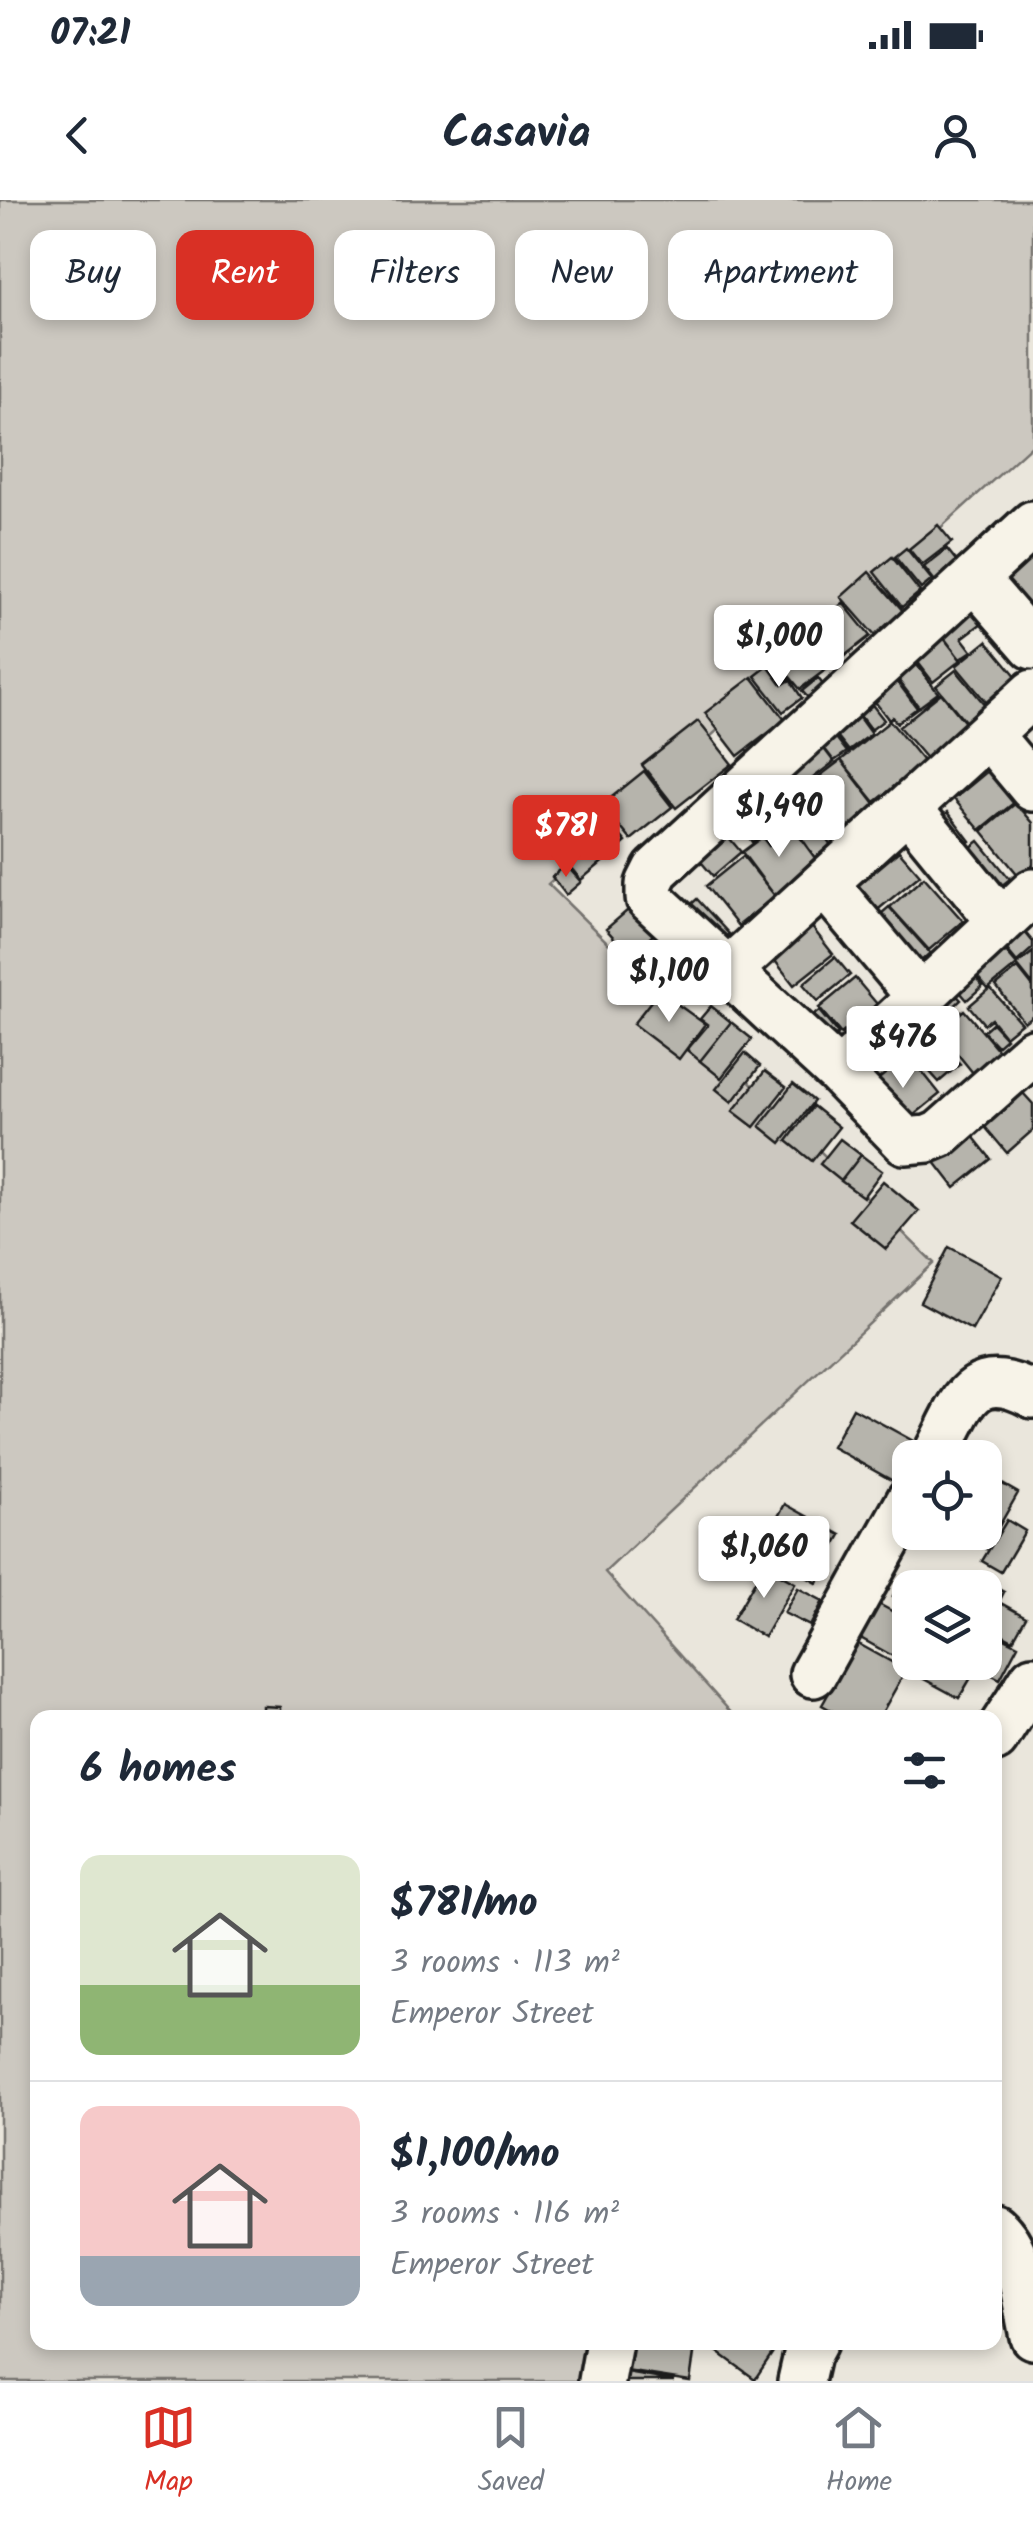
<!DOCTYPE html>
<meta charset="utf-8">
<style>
:root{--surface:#fff;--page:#f6f6f7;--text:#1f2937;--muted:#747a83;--line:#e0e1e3;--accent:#d93025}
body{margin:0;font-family:Kalam,sans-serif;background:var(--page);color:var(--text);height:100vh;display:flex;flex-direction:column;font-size:38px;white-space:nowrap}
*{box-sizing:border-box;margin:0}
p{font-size:32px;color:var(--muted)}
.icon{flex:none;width:55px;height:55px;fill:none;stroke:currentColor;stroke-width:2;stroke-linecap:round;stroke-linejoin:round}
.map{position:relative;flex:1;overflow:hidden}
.sheet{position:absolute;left:30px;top:1510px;width:972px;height:640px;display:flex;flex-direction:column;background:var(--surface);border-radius:20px;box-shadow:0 5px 15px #0003}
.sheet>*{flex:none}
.top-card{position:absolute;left:30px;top:30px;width:975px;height:90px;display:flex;gap:20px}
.tools{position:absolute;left:892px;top:1240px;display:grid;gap:20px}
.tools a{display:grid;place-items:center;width:110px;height:110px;border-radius:20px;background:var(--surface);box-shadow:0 5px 15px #0003;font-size:50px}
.price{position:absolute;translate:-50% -85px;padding:0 22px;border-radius:10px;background:#fff;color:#222;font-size:32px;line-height:65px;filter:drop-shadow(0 2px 5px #0008)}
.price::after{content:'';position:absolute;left:50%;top:60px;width:30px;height:22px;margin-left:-15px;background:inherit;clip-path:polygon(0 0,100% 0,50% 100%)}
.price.active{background:var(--accent);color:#fff}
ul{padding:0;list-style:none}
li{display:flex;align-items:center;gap:30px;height:250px;padding:0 50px}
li+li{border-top:2px solid var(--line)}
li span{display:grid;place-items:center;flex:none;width:280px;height:200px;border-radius:20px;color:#555}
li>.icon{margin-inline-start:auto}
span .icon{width:120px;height:120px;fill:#fffc;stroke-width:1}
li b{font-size:42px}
h2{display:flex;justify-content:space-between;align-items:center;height:120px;padding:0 50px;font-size:42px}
.pill{padding:0 35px;border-radius:20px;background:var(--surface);box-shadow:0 5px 15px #0003;font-size:35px;line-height:90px}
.pill.active{background:var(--accent);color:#fff}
.status{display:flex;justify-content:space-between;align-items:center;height:70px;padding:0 50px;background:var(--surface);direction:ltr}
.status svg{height:28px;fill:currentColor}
header{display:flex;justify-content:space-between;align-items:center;height:130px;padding:0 50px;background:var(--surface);font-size:45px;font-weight:700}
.menu{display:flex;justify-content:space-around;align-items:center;height:140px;border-top:2px solid var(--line);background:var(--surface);font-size:28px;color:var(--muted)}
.menu a{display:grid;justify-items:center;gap:5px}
.menu .active{color:var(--accent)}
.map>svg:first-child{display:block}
.green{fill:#ccc8c0;stroke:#74726e;stroke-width:2.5}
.building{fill:#b6b4ac;stroke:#1c1c1c;stroke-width:2.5}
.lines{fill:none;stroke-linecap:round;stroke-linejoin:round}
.minor-casing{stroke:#1c1c1c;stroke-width:52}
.minor{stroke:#f7f3e8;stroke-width:45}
</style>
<div class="status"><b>07:21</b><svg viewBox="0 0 49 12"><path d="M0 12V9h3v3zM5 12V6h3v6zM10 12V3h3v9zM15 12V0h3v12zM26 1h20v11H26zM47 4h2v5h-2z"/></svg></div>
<header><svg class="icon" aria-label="back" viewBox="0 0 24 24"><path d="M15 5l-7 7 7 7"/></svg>Casavia<svg class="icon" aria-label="person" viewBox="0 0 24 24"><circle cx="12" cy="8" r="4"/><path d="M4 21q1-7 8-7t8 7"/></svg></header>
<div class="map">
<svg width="1033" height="2181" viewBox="0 0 1033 2181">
<rect width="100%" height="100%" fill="#eae6dc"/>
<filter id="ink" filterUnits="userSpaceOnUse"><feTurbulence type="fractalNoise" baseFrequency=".01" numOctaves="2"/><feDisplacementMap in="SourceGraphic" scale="20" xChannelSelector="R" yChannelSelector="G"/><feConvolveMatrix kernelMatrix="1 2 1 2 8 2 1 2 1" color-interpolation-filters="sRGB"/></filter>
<g filter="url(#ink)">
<path class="green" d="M0,0H1033V244L548,684L934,1063L605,1372L735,1517L38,1518V2142L584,2143L579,2181H0Z"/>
<path class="building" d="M938,325L952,342L922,365L909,349Z
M1033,343V404L1019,416L987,381Z
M906,348L932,380L921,389L895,357Z
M947,349L962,368L938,385L924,367Z
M892,357L920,392L902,407L874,372Z
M869,372L904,412L876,437L841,397Z
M843,403L870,436L828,469L802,436Z
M967,403L982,423L962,438L972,451L960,459L936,427Z
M935,427L961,460L933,482L907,448Z
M801,441L824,471L800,489L790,477L784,482L770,464Z
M987,441L1022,483L991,508L956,466Z
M908,453L938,493L919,507L889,468Z
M768,466L782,485L790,480L802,498L783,512L755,476Z
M887,468L917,508L897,523L892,517L889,520L863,486Z
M956,470L990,511L970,527L936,486Z
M752,477L785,520L738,556L705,513Z
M818,478L827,490L812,502L802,491Z
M859,488L884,520L871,530L846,498Z
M941,493L971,530L930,563L899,527Z
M849,504L871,534L849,551L826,522Z
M698,521L732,564L676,608L642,565Z
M890,521L927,566L900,588L897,585L875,602L841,560Z
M830,530L847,552L834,561L818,540Z
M815,537L834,562L809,581L813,587L805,594L800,588L789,596L770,571Z
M841,560L877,607L848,629L812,582Z
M989,570L1015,602L980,630L954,599Z
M644,571L672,607L631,640L602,605Z
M759,584L791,626L768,643L762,634L752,642L730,611Z
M818,592L842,625L827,637L803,604Z
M1016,603L1033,623V665L1019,676L982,631Z
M802,604L831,645L815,658L786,615Z
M599,611L626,642L581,680L555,649Z
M948,612L970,641L953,654L931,625Z
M715,621L741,652L713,676L686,644Z
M793,628L815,658L775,696L742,652L762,637L769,646Z
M979,641L1010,679L988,696L958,657Z
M899,651L920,675L863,722L843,698Z
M743,656L775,696L738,726L706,686Z
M566,665L581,682L566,695L552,677Z
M924,677L963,721L929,750L890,707Z
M643,697L666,724L630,755L606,729Z
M697,699L729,734L711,749L679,715Z
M889,707L930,753L909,772L867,726Z
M1013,718L1033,742V748L1017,762L994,734Z
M811,726L833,754L794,785L772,757Z
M991,735L1017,765L988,789L963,760Z
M1033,752V785L1017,765Z
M835,757L850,775L818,801L803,784Z
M963,763L983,786L967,800L947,777Z
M1018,768L1033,787V815L1024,822L996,786Z
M855,778L877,804L841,834L819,808Z
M946,784L961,800L937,822L922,806Z
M990,788L1021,823L1005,836L991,819L984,824L969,806Z
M659,791L705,824L679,859L633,824Z
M711,806L731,822L700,861L687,850L708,825L700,819Z
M964,810L999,851L973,873L939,831Z
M819,811L838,834L819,849L800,826Z
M731,822L752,839L721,878L700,861Z
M992,823L1006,838L997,846L983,831Z
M933,835L960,864L939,882L913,853Z
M745,853L760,866L732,902L716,889Z
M909,855L940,894L898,928L866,889Z
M765,871L786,887L754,927L733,911Z
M1013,882L1033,904V930L1007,953L975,915Z
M793,884L814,901L781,943L760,926Z
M813,906L839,927L812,961L787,941Z
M964,925L991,959L955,988L928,953Z
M840,939L861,955L841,981L820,964Z
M861,955L882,971L863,997L841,981Z
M883,981L919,1011L886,1049L850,1020Z
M949,1047L1002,1076L972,1130L920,1102Z
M853,1208L915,1242L893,1281L832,1247Z
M985,1274L1018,1293L986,1349L958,1332H985Z
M785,1304L841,1335L824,1364L806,1353L796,1369L760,1349Z
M1007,1320L1025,1331L1001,1372L982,1361Z
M807,1357L826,1368L817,1383L798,1372Z
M764,1366L795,1383L764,1437L733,1419Z
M977,1377L1004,1392L999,1402L1026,1417L1013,1440L985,1425L989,1419L985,1417V1388H971Z
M900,1384L910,1389V1405L893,1396Z
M798,1388L823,1401L810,1426L784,1413Z
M875,1402L910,1421V1458L907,1464L857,1436Z
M985,1428L1018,1445L1000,1479L968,1462H985Z
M857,1443L906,1470L879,1518H845L822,1505Z
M916,1462H960L975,1471L959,1498L911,1472Z
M263,1506L280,1507V1518H263Z
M630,2142H687L695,2147L690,2181L626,2171Z
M704,2142H779V2143L755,2179Z
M621,2172L674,2181H619Z"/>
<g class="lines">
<g class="minor-casing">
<path id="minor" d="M1033,324L656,670L649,684V698L839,873L905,941L928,939L940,934L1033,852
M974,378L1033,446
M988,534L1033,588
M908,608L1001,722
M825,684L921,798
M729,770L1033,493
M839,873L1033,692
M934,1258C962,1208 968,1161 1033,1195
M813,1474L910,1300
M995,1538L1033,1479
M995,2028C1022,2052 1025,2102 1033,2136
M602,2181L609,2142
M801,2181L807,2155L814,2142"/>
</g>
<use href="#minor" class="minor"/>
</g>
</g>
</svg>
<div class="tools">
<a><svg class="icon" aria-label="locate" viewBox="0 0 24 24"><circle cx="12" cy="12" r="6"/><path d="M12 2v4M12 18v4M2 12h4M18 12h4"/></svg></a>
<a><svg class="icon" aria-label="layers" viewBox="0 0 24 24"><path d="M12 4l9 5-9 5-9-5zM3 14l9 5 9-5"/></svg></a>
</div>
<b class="price" style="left:779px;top:490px">$1,000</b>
<b class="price" style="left:779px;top:660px">$1,490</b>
<b class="price active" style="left:566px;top:680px">$781</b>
<b class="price" style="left:669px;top:825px">$1,100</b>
<b class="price" style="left:903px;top:891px">$476</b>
<b class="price" style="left:764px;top:1401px">$1,060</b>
<div class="top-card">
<a class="pill">Buy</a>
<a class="pill active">Rent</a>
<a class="pill">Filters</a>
<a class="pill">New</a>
<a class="pill">Apartment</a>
</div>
<section class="sheet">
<h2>6 homes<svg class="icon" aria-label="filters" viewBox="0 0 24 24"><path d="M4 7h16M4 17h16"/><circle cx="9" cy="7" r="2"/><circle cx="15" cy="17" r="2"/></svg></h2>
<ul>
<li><span style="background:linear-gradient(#dfe7d0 65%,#8fb573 0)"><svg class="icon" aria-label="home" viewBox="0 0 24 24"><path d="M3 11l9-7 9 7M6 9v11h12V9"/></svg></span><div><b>$781/mo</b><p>3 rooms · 113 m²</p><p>Emperor Street</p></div></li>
<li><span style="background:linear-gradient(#f6c9c9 75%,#9aa5b1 0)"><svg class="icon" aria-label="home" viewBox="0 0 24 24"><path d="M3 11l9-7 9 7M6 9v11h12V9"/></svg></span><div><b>$1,100/mo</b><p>3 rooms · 116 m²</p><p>Emperor Street</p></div></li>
</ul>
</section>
</div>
<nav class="menu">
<a class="active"><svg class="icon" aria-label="map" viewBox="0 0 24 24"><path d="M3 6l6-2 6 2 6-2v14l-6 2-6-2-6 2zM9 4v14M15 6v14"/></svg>Map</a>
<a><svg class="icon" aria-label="saved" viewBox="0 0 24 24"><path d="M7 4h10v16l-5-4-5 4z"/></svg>Saved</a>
<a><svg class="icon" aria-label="home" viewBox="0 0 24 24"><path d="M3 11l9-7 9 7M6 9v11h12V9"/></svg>Home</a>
</nav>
